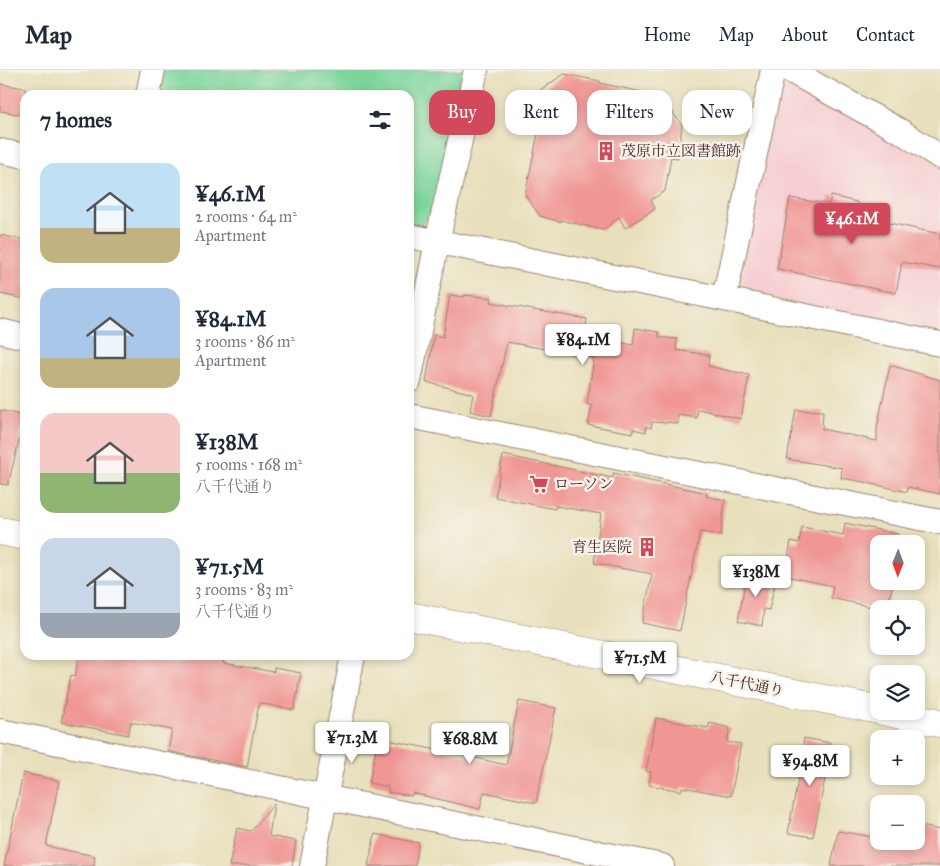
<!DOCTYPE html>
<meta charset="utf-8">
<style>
:root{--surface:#fff;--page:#f6f6f7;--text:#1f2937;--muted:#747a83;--line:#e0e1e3;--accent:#d1495b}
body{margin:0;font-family:"IM FELL Great Primer","Noto Serif JP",serif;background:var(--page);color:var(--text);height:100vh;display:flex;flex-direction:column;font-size:19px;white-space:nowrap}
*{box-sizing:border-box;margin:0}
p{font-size:16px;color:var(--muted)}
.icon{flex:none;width:28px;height:28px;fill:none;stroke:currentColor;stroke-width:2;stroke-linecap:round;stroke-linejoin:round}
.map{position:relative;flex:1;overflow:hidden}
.drawer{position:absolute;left:20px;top:20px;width:394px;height:570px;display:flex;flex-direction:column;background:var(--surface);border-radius:15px;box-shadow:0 2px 8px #0003}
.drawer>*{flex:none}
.hud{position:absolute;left:429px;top:20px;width:436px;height:45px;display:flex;gap:10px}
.needle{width:32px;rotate:181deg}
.controls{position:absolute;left:870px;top:465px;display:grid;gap:10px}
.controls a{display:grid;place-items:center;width:55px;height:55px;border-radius:10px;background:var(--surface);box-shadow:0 2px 8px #0003;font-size:25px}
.price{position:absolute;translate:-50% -42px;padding:0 11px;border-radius:5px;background:#fff;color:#222;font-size:16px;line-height:32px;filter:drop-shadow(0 1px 2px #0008)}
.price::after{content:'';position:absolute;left:50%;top:30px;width:15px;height:11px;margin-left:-8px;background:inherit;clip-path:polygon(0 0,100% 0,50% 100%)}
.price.active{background:var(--accent);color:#fff}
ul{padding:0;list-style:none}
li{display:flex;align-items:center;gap:15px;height:125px;padding:0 20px}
li span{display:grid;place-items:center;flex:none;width:140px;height:100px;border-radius:15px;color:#555}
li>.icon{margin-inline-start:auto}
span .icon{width:60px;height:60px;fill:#fffc;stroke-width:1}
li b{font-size:21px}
h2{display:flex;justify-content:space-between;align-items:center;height:60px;padding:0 20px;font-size:21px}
.chip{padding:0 18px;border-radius:15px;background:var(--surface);box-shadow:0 2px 8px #0003;font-size:18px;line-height:45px}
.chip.active{background:var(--accent);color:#fff}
header{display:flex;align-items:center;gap:30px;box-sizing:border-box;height:70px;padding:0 25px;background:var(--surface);border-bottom:1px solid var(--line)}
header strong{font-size:24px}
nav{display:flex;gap:28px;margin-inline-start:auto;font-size:18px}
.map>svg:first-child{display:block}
.built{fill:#f7cfd3}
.green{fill:#7cd59b;stroke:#637a63}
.building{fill:#f09694}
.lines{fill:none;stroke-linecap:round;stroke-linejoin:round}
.minor-casing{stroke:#998074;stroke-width:26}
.tertiary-casing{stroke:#998074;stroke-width:29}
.minor{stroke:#fff;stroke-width:24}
.tertiary{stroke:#fff;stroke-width:28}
.labels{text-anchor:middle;stroke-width:5;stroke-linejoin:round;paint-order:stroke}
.poi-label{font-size:15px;fill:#4a1f2b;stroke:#f7f3e8;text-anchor:start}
.street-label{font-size:15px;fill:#4a1f2b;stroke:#f7f3e8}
</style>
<header>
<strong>Map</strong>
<nav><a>Home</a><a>Map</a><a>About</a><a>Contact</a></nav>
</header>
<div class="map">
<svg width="940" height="796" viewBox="0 0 940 796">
<rect width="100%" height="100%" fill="#f7f3e8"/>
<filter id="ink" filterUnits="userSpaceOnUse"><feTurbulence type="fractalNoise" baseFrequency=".02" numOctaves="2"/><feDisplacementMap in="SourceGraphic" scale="10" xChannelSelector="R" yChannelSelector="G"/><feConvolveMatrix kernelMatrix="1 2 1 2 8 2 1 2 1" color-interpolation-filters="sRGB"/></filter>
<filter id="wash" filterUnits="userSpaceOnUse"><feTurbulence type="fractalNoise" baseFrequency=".0096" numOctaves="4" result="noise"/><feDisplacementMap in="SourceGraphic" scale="20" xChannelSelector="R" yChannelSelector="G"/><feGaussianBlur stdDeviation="1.12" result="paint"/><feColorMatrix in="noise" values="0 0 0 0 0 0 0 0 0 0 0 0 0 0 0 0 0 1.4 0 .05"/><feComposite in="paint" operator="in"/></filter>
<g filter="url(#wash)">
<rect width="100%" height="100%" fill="#e8e0bc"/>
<path class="built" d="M794,14L940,96V262L751,223L740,206L778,22Z"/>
<path class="green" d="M161,0H467L435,142L416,159L409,157V25H156Z"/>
<g id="blocks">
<path class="building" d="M564,4L600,11V13L646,23L645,26L664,31L682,55L678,88L671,87L665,121L651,130L655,139L625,158L619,147L603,160L561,150V152L540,146L525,125L539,59H533L536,23Z
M0,14L25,18V45L0,41Z
M831,126L857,132V146L940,164V199L902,192L896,223L777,199L790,128L829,134Z
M0,165L25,170V229L0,224Z
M450,225L464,227L465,225L492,228L491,232L539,241L587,249L585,264L633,275L635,258L659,262V267L677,269L676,280L709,285L708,296L749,305L741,349L698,339L697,348L678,345V354L667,352V353L652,352L651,358L646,356V362L633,359V363L588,355L592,336L587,334L594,288L507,272L491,346L470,341L473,324L426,312L434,265L443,267Z
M890,295L940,310V424L908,417L907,422L864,412L841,408L842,398L787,389L796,340L823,341L822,359L877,371V358Z
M0,340L25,346L8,415L0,414Z
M503,385L613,408V403L707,423L706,426L725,430L721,465L700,462L680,561L642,553L652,504L594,493L601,444L556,436L555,439L495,427Z
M845,453L898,464L896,474H879V511H894L886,539H881L831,528L833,516L785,506L791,471L799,473L802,457L843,465Z
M747,501L776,509L769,540L764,539L762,556L738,551Z
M79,585H225L223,593L274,602V598L301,603L294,640L259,633L247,697L168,681L172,660L131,652L128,665L61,652L71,605L75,606Z
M519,631L556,638L536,733L484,722L480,739L412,723V726L388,722V717L369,713L378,668L442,681V680L506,695Z
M656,648L708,658L710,653L730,658L727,672L741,674L731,726L682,717L681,721L649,715L651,702L646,701Z
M804,668L831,673L825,709L813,767L788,763L799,704H798Z
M23,703L59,711L46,776L95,786L94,796H4Z
M274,734L269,766L296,771L292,796H229L237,758L251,761Z
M921,756L940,760V796H831L838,761L879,768V771H894L917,775Z
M375,764L419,773L415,796H368Z"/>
</g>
</g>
<g filter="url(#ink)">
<use href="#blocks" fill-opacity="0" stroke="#998074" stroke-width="1"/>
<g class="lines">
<g class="minor-casing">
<path id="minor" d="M789,0L902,62L940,87
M148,25L153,0
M0,81L25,86
M409,166L724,229L940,274
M724,229L773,0
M0,261L25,267
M409,311L437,172L476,0
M409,346L940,452
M0,661L662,796
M312,796L353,585"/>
</g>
<g class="tertiary-casing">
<path id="tertiary" d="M0,461L25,466
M409,546L879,640
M883,641L940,653"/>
</g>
<use href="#minor" class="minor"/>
<use href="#tertiary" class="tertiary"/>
</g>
</g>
<defs>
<g id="building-bare" transform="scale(1.5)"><path d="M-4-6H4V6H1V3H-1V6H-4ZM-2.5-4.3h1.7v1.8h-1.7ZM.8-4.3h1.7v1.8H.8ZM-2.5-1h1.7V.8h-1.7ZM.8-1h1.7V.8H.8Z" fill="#d1495b" stroke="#f7f3e8" stroke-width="2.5" paint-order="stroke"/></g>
<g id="supermarket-bare" transform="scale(1.5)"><path d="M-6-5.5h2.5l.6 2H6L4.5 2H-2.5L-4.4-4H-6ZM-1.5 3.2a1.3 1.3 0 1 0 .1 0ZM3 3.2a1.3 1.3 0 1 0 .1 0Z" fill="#d1495b" stroke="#f7f3e8" stroke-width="2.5" paint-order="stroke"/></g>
</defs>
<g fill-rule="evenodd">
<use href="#building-bare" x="606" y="81"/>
<use href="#supermarket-bare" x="539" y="414"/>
<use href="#building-bare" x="647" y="477"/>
</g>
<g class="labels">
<g class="poi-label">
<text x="621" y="86">茂原市立図書館跡</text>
<text x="554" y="419">ローソン</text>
<text x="632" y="482" text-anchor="end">育生医院</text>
</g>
<g class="street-label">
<text transform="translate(747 614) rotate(11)" y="5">八千代通り</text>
</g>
</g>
</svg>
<div class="controls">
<a><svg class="needle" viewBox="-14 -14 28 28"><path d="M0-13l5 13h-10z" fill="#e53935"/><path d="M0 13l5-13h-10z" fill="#747a83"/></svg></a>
<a><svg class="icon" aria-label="locate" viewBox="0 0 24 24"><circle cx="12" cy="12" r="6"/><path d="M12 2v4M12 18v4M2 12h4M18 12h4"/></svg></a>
<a><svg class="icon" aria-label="layers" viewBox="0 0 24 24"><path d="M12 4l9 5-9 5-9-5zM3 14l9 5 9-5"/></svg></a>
<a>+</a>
<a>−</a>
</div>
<b class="price active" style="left:852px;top:175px">¥46.1M</b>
<b class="price" style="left:583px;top:296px">¥84.1M</b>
<b class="price" style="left:756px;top:528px">¥138M</b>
<b class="price" style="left:640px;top:614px">¥71.5M</b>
<b class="price" style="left:352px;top:694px">¥71.3M</b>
<b class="price" style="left:470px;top:695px">¥68.8M</b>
<b class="price" style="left:810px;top:717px">¥94.8M</b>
<div class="hud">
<a class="chip active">Buy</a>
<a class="chip">Rent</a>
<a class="chip">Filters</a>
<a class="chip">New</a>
</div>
<section class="drawer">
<h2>7 homes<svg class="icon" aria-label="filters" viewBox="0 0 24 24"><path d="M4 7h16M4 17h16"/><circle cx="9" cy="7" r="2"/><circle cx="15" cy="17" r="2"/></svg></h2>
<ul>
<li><span style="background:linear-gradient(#bfe0f5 65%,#c2b280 0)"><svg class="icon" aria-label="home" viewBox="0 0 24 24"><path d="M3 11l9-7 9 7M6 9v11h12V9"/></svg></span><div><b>¥46.1M</b><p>2 rooms · 64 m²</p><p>Apartment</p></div></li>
<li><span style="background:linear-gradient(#a9c7e8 70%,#c2b280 0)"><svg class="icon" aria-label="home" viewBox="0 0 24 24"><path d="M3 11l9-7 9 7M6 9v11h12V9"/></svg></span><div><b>¥84.1M</b><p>3 rooms · 86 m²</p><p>Apartment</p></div></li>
<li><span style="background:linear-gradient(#f6c9c9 60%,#8fb573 0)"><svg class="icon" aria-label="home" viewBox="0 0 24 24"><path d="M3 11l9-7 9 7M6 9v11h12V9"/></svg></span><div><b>¥138M</b><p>5 rooms · 168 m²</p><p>八千代通り</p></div></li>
<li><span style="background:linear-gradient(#c9d6e8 75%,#9aa5b1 0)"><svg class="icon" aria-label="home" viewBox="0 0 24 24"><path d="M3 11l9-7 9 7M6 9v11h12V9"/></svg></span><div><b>¥71.5M</b><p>3 rooms · 83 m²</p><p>八千代通り</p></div></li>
</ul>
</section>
</div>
